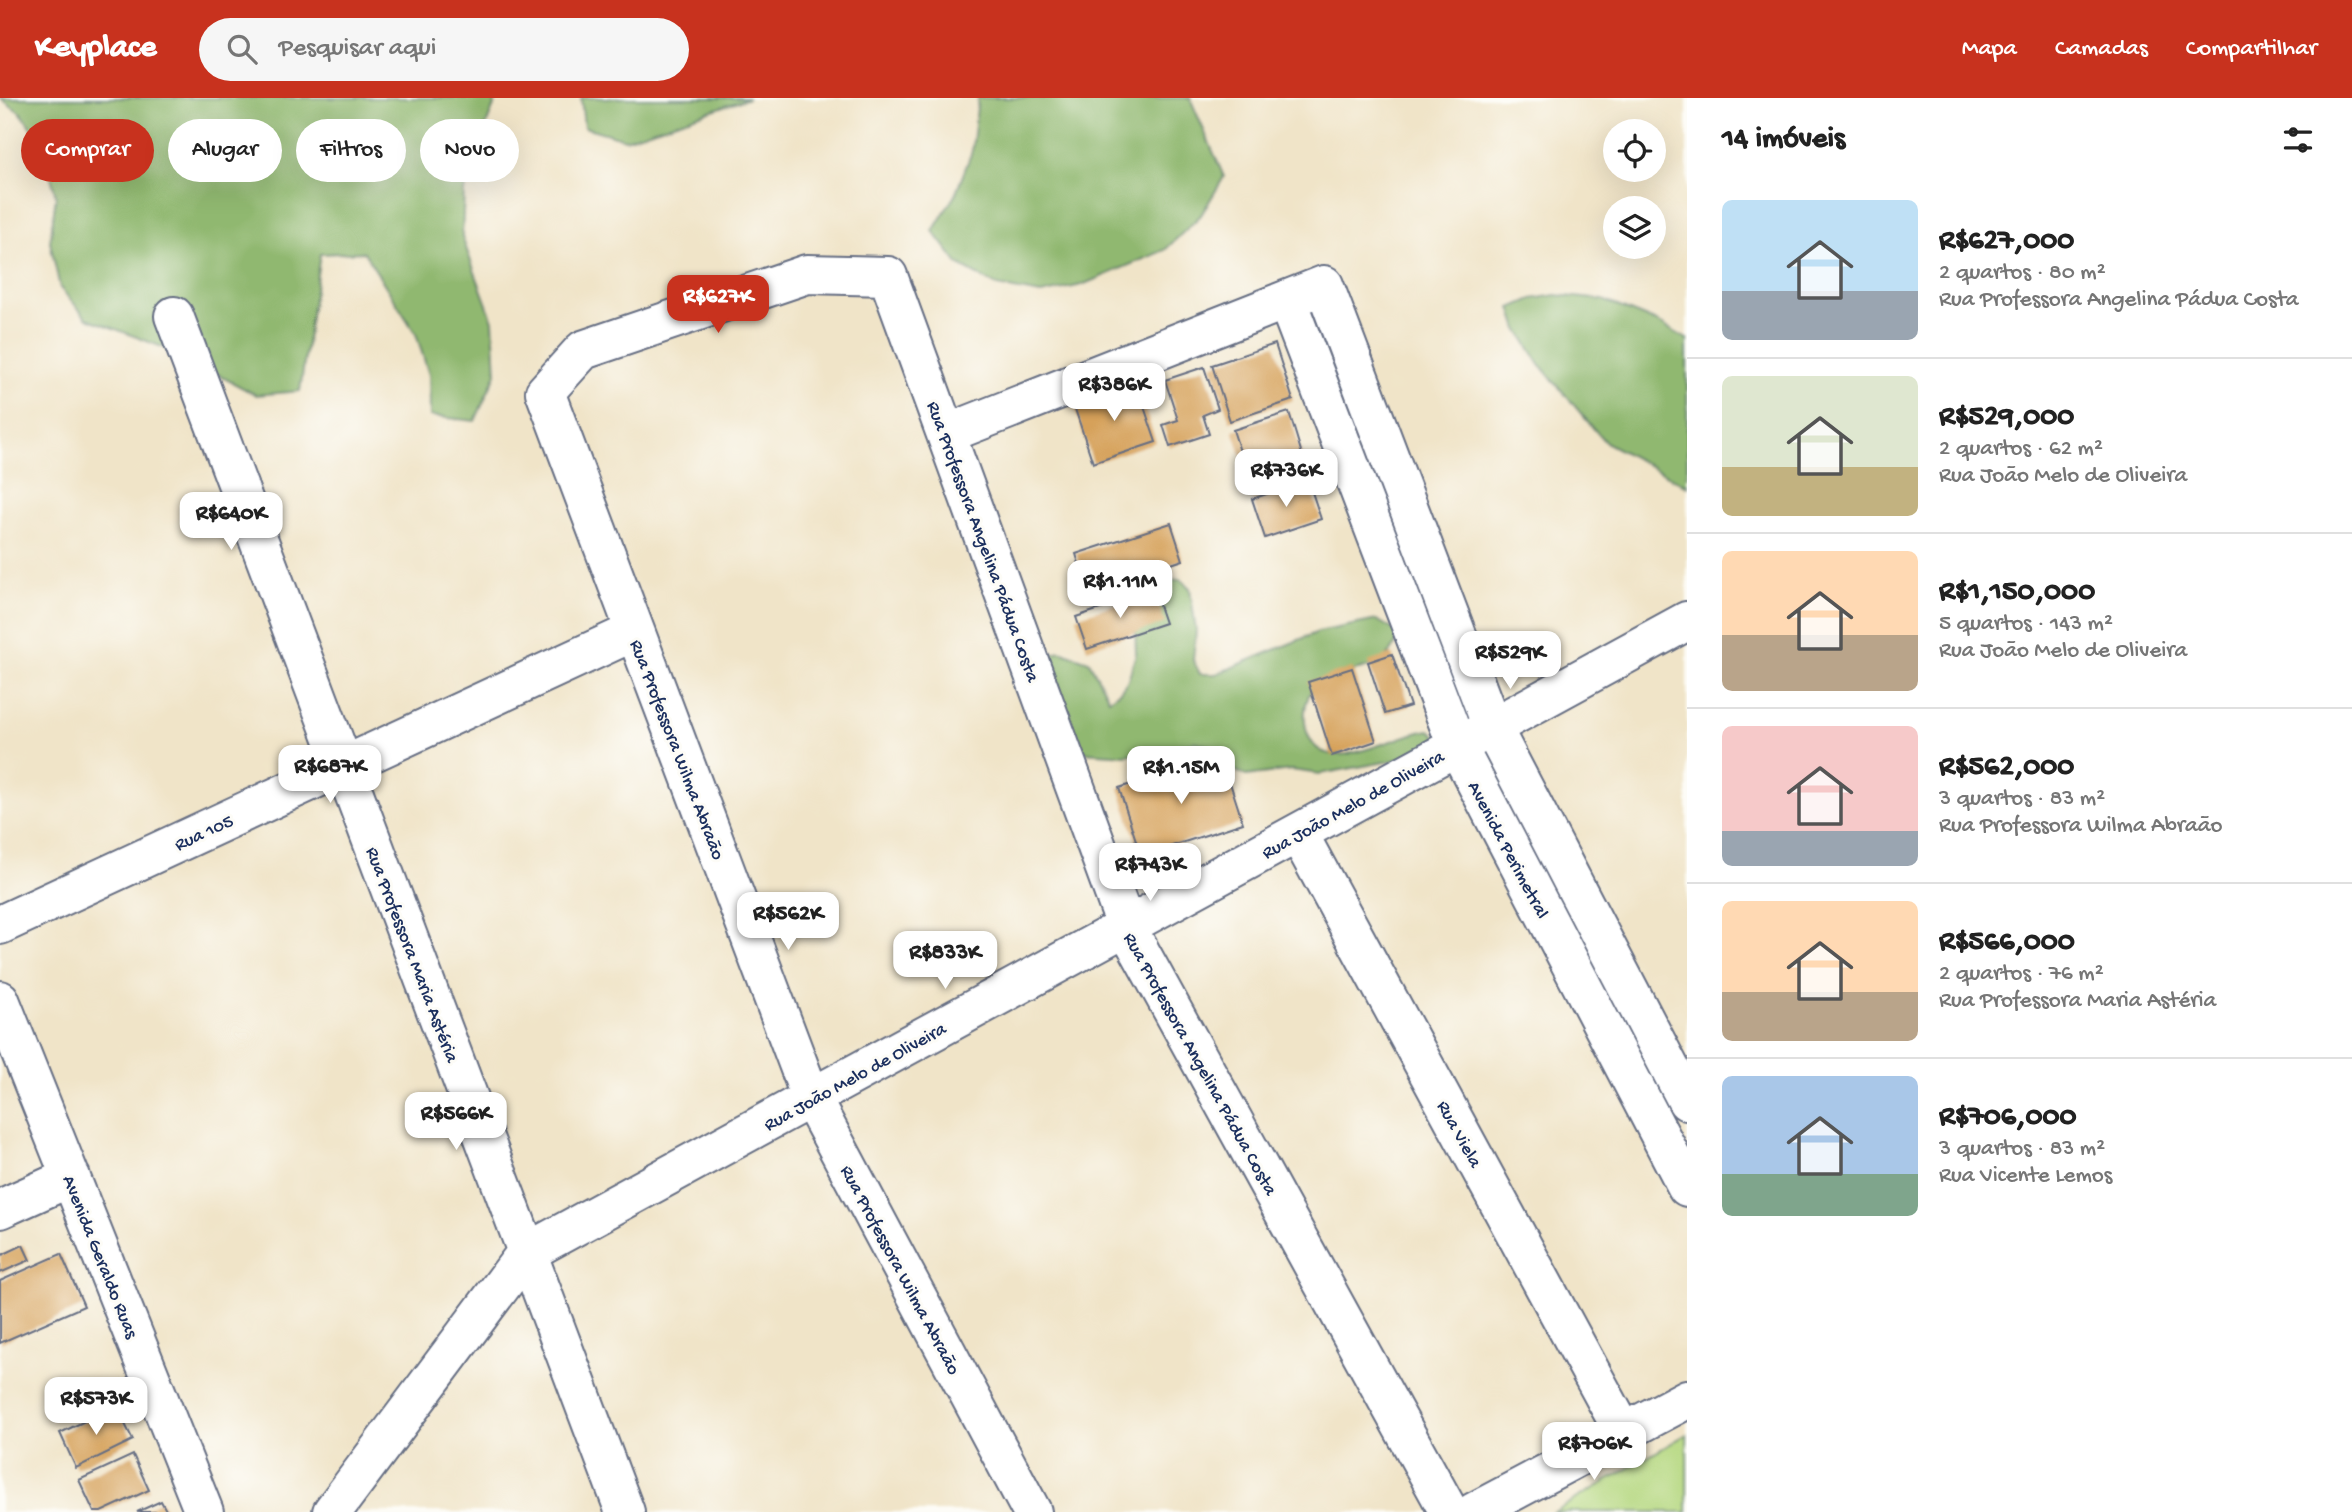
<!DOCTYPE html>
<html lang="pt">
<meta charset="utf-8">
<style>
:root{--surface:#fff;--page:#f6f6f6;--text:#222;--muted:#767676;--line:#e0e0e0;--accent:#c8321e}
body{margin:0;font-family:"Gochi Hand",sans-serif;background:var(--page);color:var(--text);height:100vh;display:flex;flex-direction:column;font-size:26px;white-space:nowrap}
*{box-sizing:border-box;margin:0}
p{font-size:23px;color:var(--muted)}
.icon{flex:none;width:38px;height:38px;fill:none;stroke:currentColor;stroke-width:2;stroke-linecap:round;stroke-linejoin:round}
.map{position:relative;flex:1;overflow:hidden}
.sheet{display:flex;flex-direction:column;background:var(--surface);width:665px}
.sheet>*{flex:none}
.banner{position:absolute;left:21px;top:21px;width:665px;height:63px;display:flex;gap:14px}
.fabs{position:absolute;left:1603px;top:21px;display:grid;gap:14px}
.fabs a{display:grid;place-items:center;width:63px;height:63px;border-radius:50%;background:var(--surface);box-shadow:0 7px 28px #0002;font-size:35px}
.price{position:absolute;translate:-50% -60px;padding:0 16px;border-radius:14px;background:#fff;color:#222;font-size:23px;line-height:46px;filter:drop-shadow(0 2px 4px #0008)}
.price::after{content:'';position:absolute;left:50%;top:42px;width:21px;height:16px;margin-left:-10px;background:inherit;clip-path:polygon(0 0,100% 0,50% 100%)}
.price.active{background:var(--accent);color:#fff}
ul{padding:0;list-style:none}
li{display:flex;align-items:center;gap:21px;height:175px;padding:0 35px}
li+li{border-top:2px solid var(--line)}
li span{display:grid;place-items:center;flex:none;width:196px;height:140px;border-radius:10px;color:#555}
li>.icon{margin-inline-start:auto}
span .icon{width:84px;height:84px;fill:#fffc;stroke-width:1}
li b{font-size:30px}
h2{display:flex;justify-content:space-between;align-items:center;height:84px;padding:0 35px;font-size:30px}
.chip{padding:0 24px;border-radius:32px;background:var(--surface);box-shadow:0 7px 28px #0002;font-size:24px;line-height:63px}
.chip.active{background:var(--accent);color:#fff}
header{display:flex;align-items:center;gap:42px;box-sizing:border-box;height:98px;padding:0 35px;background:var(--accent);color:#fff}
header strong{font-size:33px}
nav{display:flex;gap:38px;margin-inline-start:auto;font-size:24px}
.search{width:490px;height:63px;background:var(--page);display:flex;align-items:center;gap:18px;box-sizing:border-box;padding:0 24px;border-radius:38px;color:var(--muted);font-size:26px}
main{display:flex;flex:1;min-height:0}
.map>svg:first-child{display:block}
.green{fill:#b6d881;stroke:#688470;stroke-width:2}
.forest{fill:#90b86f;stroke:#567466;stroke-width:2}
.building{fill:#d6a15a}
.lines{fill:none;stroke-linecap:round;stroke-linejoin:round}
.minor-casing{stroke:#666e83;stroke-width:42}
.minor{stroke:#fff;stroke-width:38}
.labels{text-anchor:middle;stroke-width:6;stroke-linejoin:round;paint-order:stroke}
.street-label{font-size:19px;fill:#1b2f5e;stroke:#fdfcf7}
</style>
<header>
<strong>Keyplace</strong>
<div class="search"><svg class="icon" aria-label="search" viewBox="0 0 24 24"><circle cx="10" cy="10" r="6"/><path d="M15 15l6 6"/></svg>Pesquisar aqui</div>
<nav><a>Mapa</a><a>Camadas</a><a>Compartilhar</a></nav>
</header>
<main>
<div class="map">
<svg width="1687" height="1414" viewBox="0 0 1687 1414">
<rect width="100%" height="100%" fill="#fdfcf7"/>
<filter id="ink" filterUnits="userSpaceOnUse"><feTurbulence type="fractalNoise" baseFrequency=".0143" numOctaves="2"/><feDisplacementMap in="SourceGraphic" scale="14" xChannelSelector="R" yChannelSelector="G"/><feConvolveMatrix kernelMatrix="1 2 1 2 8 2 1 2 1" color-interpolation-filters="sRGB"/></filter>
<filter id="wash" filterUnits="userSpaceOnUse"><feTurbulence type="fractalNoise" baseFrequency=".00686" numOctaves="4" result="noise"/><feDisplacementMap in="SourceGraphic" scale="28" xChannelSelector="R" yChannelSelector="G"/><feGaussianBlur stdDeviation="1.57" result="paint"/><feColorMatrix in="noise" values="0 0 0 0 0 0 0 0 0 0 0 0 0 0 0 0 0 1.4 0 .05"/><feComposite in="paint" operator="in"/></filter>
<g filter="url(#wash)">
<rect width="100%" height="100%" fill="#f0e4c8"/>
<path class="green" d="M1687,1336V1414H1554Z"/>
<path class="forest" d="M0,0H497L477,49L464,93L462,139L493,223L496,276L475,323L430,318L429,277L416,236L364,154L320,156L300,293L256,297L175,254L87,220L60,190L50,144L56,98L43,48L21,15Z
M581,0H749L625,41L584,29Z
M978,0H1190L1224,79L1201,117L1165,152L1082,187L1041,196L997,188L959,167L933,133L956,95L972,53Z
M1556,197L1603,202L1659,225L1687,241V388L1605,344L1540,267L1518,231L1511,210L1532,201Z
M1180,481L1190,490L1196,533L1193,562L1200,576H1216L1318,534L1377,522L1399,535C1388,580 1351,567 1321,583C1299,595 1298,646 1326,655C1352,664 1401,635 1430,632L1440,641L1418,658L1320,676L1291,672L1246,678L1234,672L1209,648L1196,644L1126,657L1084,654L1064,626L1043,570L1047,558L1060,553L1089,563L1109,601L1120,593L1128,582L1136,556L1135,525L1150,499L1166,484Z"/>
<g id="blocks">
<path class="building" d="M1275,246L1293,302L1230,323L1212,267Z
M1204,269L1218,311L1203,317L1209,336L1170,349L1163,327L1178,322L1165,282Z
M1136,285L1156,344L1093,365L1073,305Z
M1289,314L1304,363L1249,381L1233,332Z
M1308,382L1321,421L1265,440L1252,401Z
M1171,425L1183,462L1088,494L1076,456Z
M1154,493L1165,525L1087,551L1076,519Z
M1392,556L1410,608L1385,616L1368,564Z
M1352,570L1376,643L1332,658L1308,584Z
M1221,657L1243,725L1141,758L1119,690Z
M23,1147L30,1162L0,1175V1158Z
M61,1156L84,1208L0,1245V1183Z
M116,1308L133,1342L76,1370L60,1335Z
M133,1357L149,1392L101,1414H94L79,1382Z
M161,1403L167,1414H137Z"/>
</g>
</g>
<g filter="url(#ink)">
<use href="#blocks" fill-opacity="0" stroke="#666e83" stroke-width="2"/>
<g class="lines">
<g class="minor-casing">
<path id="minor" d="M1287,203L1457,648L1687,1089
M174,218L625,1414
M946,336L1324,187L1492,629L1687,1003
M1298,735L1624,1335
M0,827L635,533
M0,902L204,1414
M0,1111L71,1079
M332,1414L526,1155L1687,523
M1032,1414L811,1000L545,294L583,252L807,176L888,178L1126,828L1449,1414
M1474,1414L1687,1301"/>
</g>
<use href="#minor" class="minor"/>
</g>
</g>
<g class="labels">
<g class="street-label">
<text transform="translate(985 443) rotate(70)" y="7">Rua Professora Angelina Pádua Costa</text>
<text transform="translate(679 651) rotate(69)" y="7">Rua Professora Wilma Abraão</text>
<text transform="translate(1352 705) rotate(-29)" y="7">Rua João Melo de Oliveira</text>
<text transform="translate(203 733) rotate(-25)" y="7">Rua 105</text>
<text transform="translate(1510 751) rotate(62)" y="7">Avenida Perimetral</text>
<text transform="translate(414 856) rotate(69)" y="7">Rua Professora Maria Astéria</text>
<text transform="translate(1202 965) rotate(61)" y="7">Rua Professora Angelina Pádua Costa</text>
<text transform="translate(854 977) rotate(-29)" y="7">Rua João Melo de Oliveira</text>
<text transform="translate(1461 1035) rotate(61)" y="7">Rua Viela</text>
<text transform="translate(102 1158) rotate(68)" y="7">Avenida Geraldo Ruas</text>
<text transform="translate(902 1171) rotate(62)" y="7">Rua Professora Wilma Abraão</text>
</g>
</g>
</svg>
<div class="fabs">
<a><svg class="icon" aria-label="locate" viewBox="0 0 24 24"><circle cx="12" cy="12" r="6"/><path d="M12 2v4M12 18v4M2 12h4M18 12h4"/></svg></a>
<a><svg class="icon" aria-label="layers" viewBox="0 0 24 24"><path d="M12 4l9 5-9 5-9-5zM3 14l9 5 9-5"/></svg></a>
</div>
<b class="price active" style="left:718px;top:237px">R$627K</b>
<b class="price" style="left:1114px;top:325px">R$386K</b>
<b class="price" style="left:1286px;top:411px">R$736K</b>
<b class="price" style="left:231px;top:454px">R$640K</b>
<b class="price" style="left:1120px;top:522px">R$1.11M</b>
<b class="price" style="left:1510px;top:593px">R$529K</b>
<b class="price" style="left:330px;top:707px">R$687K</b>
<b class="price" style="left:1181px;top:708px">R$1.15M</b>
<b class="price" style="left:1150px;top:805px">R$743K</b>
<b class="price" style="left:788px;top:854px">R$562K</b>
<b class="price" style="left:945px;top:893px">R$833K</b>
<b class="price" style="left:456px;top:1054px">R$566K</b>
<b class="price" style="left:96px;top:1339px">R$573K</b>
<b class="price" style="left:1594px;top:1384px">R$706K</b>
<div class="banner">
<a class="chip active">Comprar</a>
<a class="chip">Alugar</a>
<a class="chip">Filtros</a>
<a class="chip">Novo</a>
</div>
</div>
<section class="sheet">
<h2>14 imóveis<svg class="icon" aria-label="filters" viewBox="0 0 24 24"><path d="M4 7h16M4 17h16"/><circle cx="9" cy="7" r="2"/><circle cx="15" cy="17" r="2"/></svg></h2>
<ul>
<li><span style="background:linear-gradient(#bfe0f5 65%,#9aa5b1 0)"><svg class="icon" aria-label="home" viewBox="0 0 24 24"><path d="M3 11l9-7 9 7M6 9v11h12V9"/></svg></span><div><b>R$627,000</b><p>2 quartos · 80 m²</p><p>Rua Professora Angelina Pádua Costa</p></div></li>
<li><span style="background:linear-gradient(#dfe7d0 65%,#c2b280 0)"><svg class="icon" aria-label="home" viewBox="0 0 24 24"><path d="M3 11l9-7 9 7M6 9v11h12V9"/></svg></span><div><b>R$529,000</b><p>2 quartos · 62 m²</p><p>Rua João Melo de Oliveira</p></div></li>
<li><span style="background:linear-gradient(#ffd9b3 60%,#b9a48a 0)"><svg class="icon" aria-label="home" viewBox="0 0 24 24"><path d="M3 11l9-7 9 7M6 9v11h12V9"/></svg></span><div><b>R$1,150,000</b><p>5 quartos · 143 m²</p><p>Rua João Melo de Oliveira</p></div></li>
<li><span style="background:linear-gradient(#f6c9c9 75%,#9aa5b1 0)"><svg class="icon" aria-label="home" viewBox="0 0 24 24"><path d="M3 11l9-7 9 7M6 9v11h12V9"/></svg></span><div><b>R$562,000</b><p>3 quartos · 83 m²</p><p>Rua Professora Wilma Abraão</p></div></li>
<li><span style="background:linear-gradient(#ffd9b3 65%,#b9a48a 0)"><svg class="icon" aria-label="home" viewBox="0 0 24 24"><path d="M3 11l9-7 9 7M6 9v11h12V9"/></svg></span><div><b>R$566,000</b><p>2 quartos · 76 m²</p><p>Rua Professora Maria Astéria</p></div></li>
<li><span style="background:linear-gradient(#a9c7e8 70%,#7fa58c 0)"><svg class="icon" aria-label="home" viewBox="0 0 24 24"><path d="M3 11l9-7 9 7M6 9v11h12V9"/></svg></span><div><b>R$706,000</b><p>3 quartos · 83 m²</p><p>Rua Vicente Lemos</p></div></li>
</ul>
</section>
</main>
